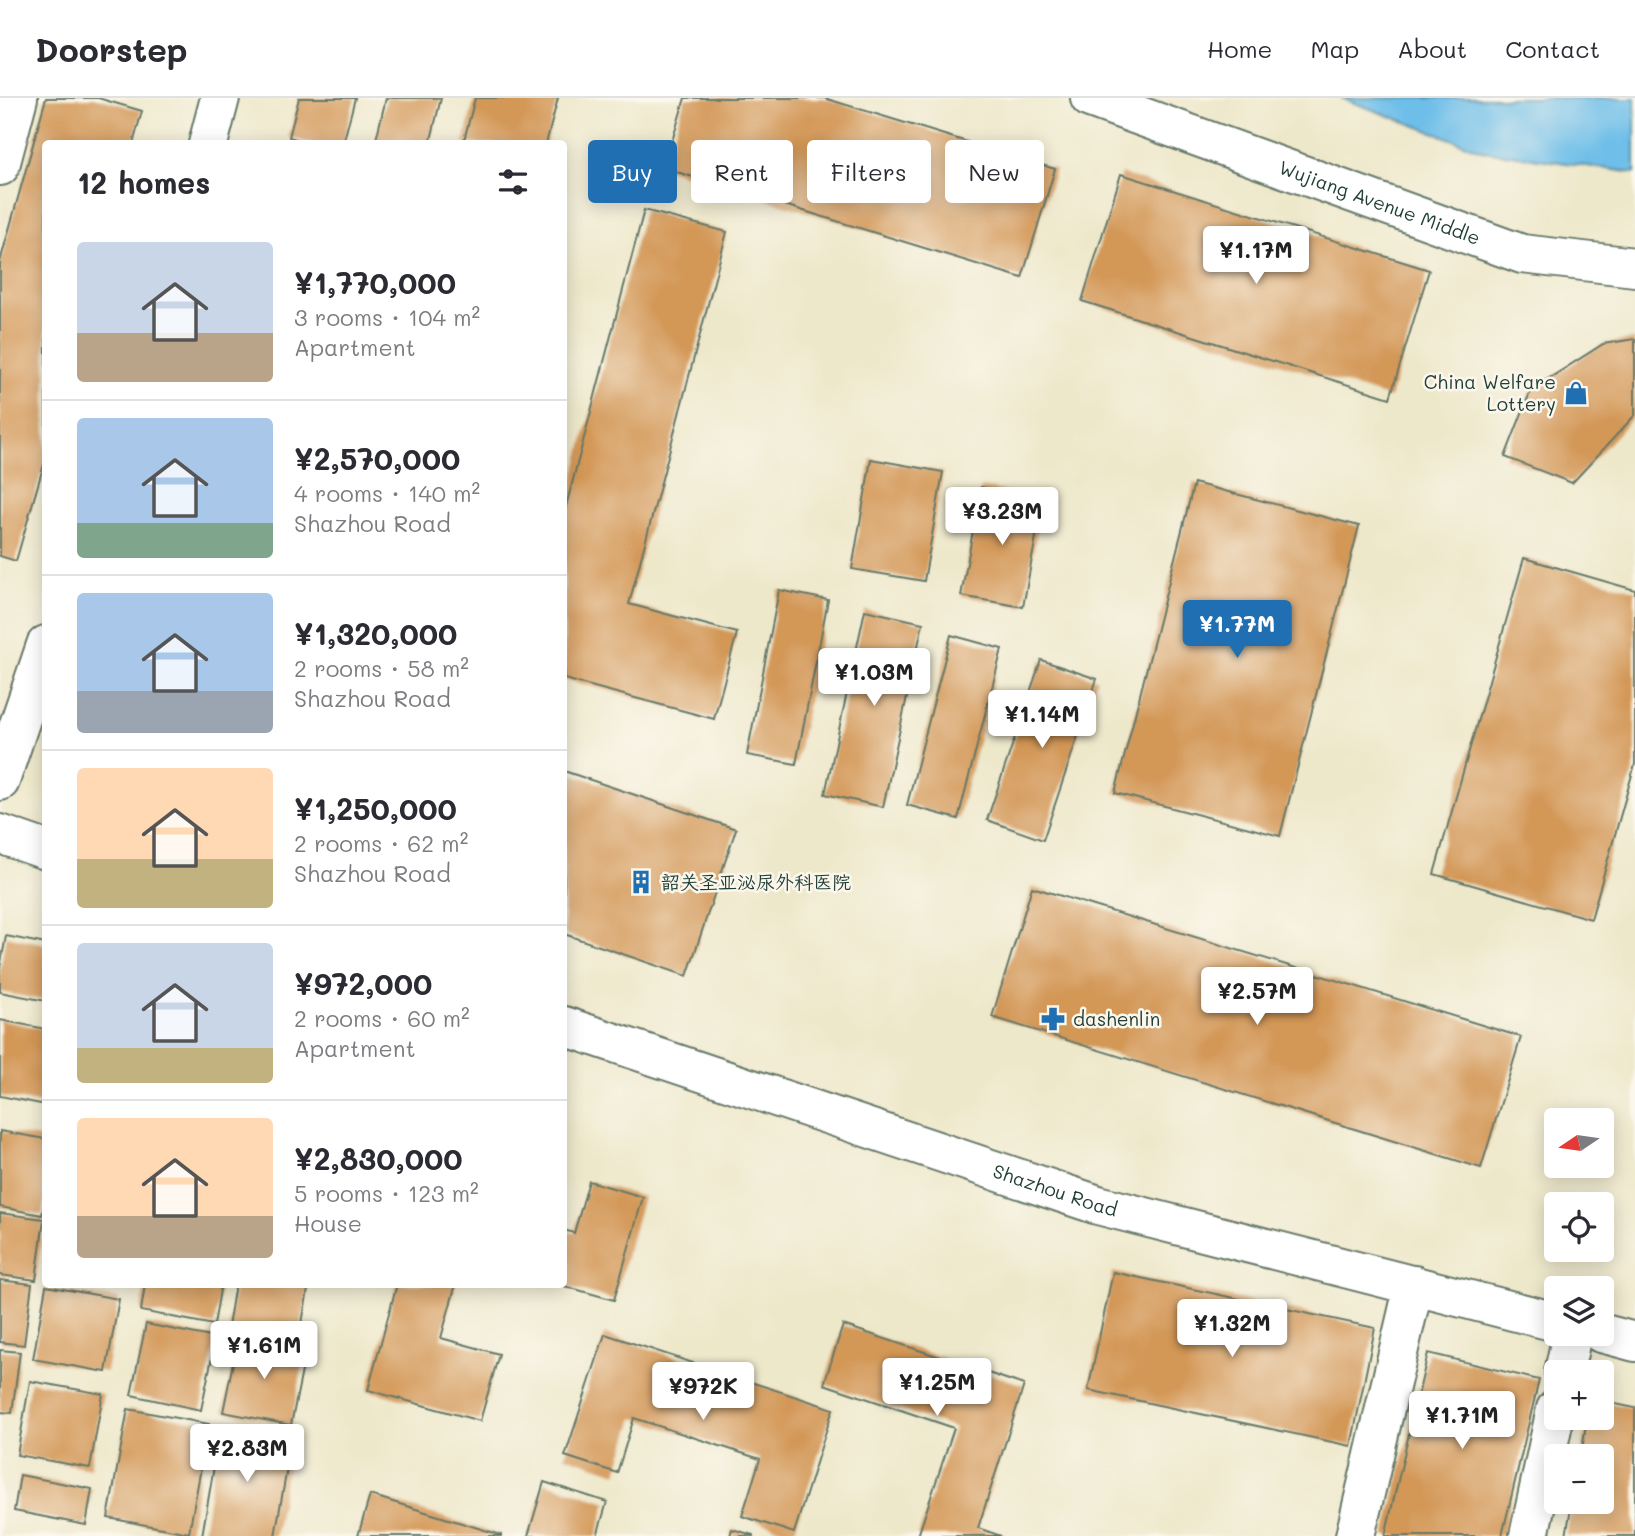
<!DOCTYPE html>
<meta charset="utf-8">
<style>
:root{--surface:#fff;--page:#f2f2f3;--text:#2b2b33;--muted:#7c7c81;--line:#e1e1e2;--accent:#1f6fb2}
body{margin:0;font-family:Mali,"LXGW WenKai TC",sans-serif;background:var(--page);color:var(--text);height:100vh;display:flex;flex-direction:column;font-size:26px;white-space:nowrap}
*{box-sizing:border-box;margin:0}
p{font-size:23px;color:var(--muted)}
.icon{flex:none;width:38px;height:38px;fill:none;stroke:currentColor;stroke-width:2;stroke-linecap:round;stroke-linejoin:round}
.map{position:relative;flex:1;overflow:hidden}
.details{position:absolute;left:42px;top:42px;width:525px;height:1148px;display:flex;flex-direction:column;background:var(--surface);border-radius:7px;box-shadow:0 4px 18px #0003}
.details>*{flex:none}
.hud{position:absolute;left:588px;top:42px;width:665px;height:63px;display:flex;gap:14px}
.needle{width:46px;rotate:257deg}
.fabs{position:absolute;left:1544px;top:1010px;display:grid;gap:14px}
.fabs a{display:grid;place-items:center;width:70px;height:70px;border-radius:7px;background:var(--surface);box-shadow:0 4px 18px #0003;font-size:35px}
.price{position:absolute;translate:-50% -60px;padding:0 16px;border-radius:7px;background:#fff;color:#222;font-size:23px;line-height:46px;filter:drop-shadow(0 2px 4px #0008)}
.price::after{content:'';position:absolute;left:50%;top:42px;width:21px;height:16px;margin-left:-10px;background:inherit;clip-path:polygon(0 0,100% 0,50% 100%)}
.price.current{background:var(--accent);color:#fff}
ul{padding:0;list-style:none}
li{display:flex;align-items:center;gap:21px;height:175px;padding:0 35px}
li+li{border-top:2px solid var(--line)}
li span{display:grid;place-items:center;flex:none;width:196px;height:140px;border-radius:7px;color:#555}
li>.icon{margin-inline-start:auto}
span .icon{width:84px;height:84px;fill:#fffc;stroke-width:1}
li b{font-size:30px}
h2{display:flex;justify-content:space-between;align-items:center;height:84px;padding:0 35px;font-size:30px}
.chip{padding:0 24px;border-radius:7px;background:var(--surface);box-shadow:0 4px 18px #0003;font-size:24px;line-height:63px}
.chip.current{background:var(--accent);color:#fff}
header{display:flex;align-items:center;gap:42px;box-sizing:border-box;height:98px;padding:0 35px;background:var(--surface);border-bottom:2px solid var(--line)}
header strong{font-size:33px}
nav{display:flex;gap:38px;margin-inline-start:auto;font-size:24px}
.map>svg:first-child{display:block}
.water{fill:#6dbee9;stroke:#467e8e;stroke-width:2}
.building{fill:#d39756}
.lines{fill:none;stroke-linecap:round;stroke-linejoin:round}
.minor-casing{stroke:#677969;stroke-width:42}
.major-casing{stroke:#677969;stroke-width:42}
.minor{stroke:#fff;stroke-width:38}
.major{stroke:#fff;stroke-width:38}
.labels{text-anchor:middle;stroke-width:5;stroke-linejoin:round;paint-order:stroke}
.street-label{font-size:19px;fill:#1f3d34;stroke:#fbf7ec}
.poi-label{font-size:19px;fill:#1f3d34;stroke:#fbf7ec;text-anchor:start}
</style>
<header>
<strong>Doorstep</strong>
<nav><a>Home</a><a>Map</a><a>About</a><a>Contact</a></nav>
</header>
<div class="map">
<svg width="1635" height="1438" viewBox="0 0 1635 1438">
<rect width="100%" height="100%" fill="#fbf7ec"/>
<filter id="ink" filterUnits="userSpaceOnUse"><feTurbulence type="fractalNoise" baseFrequency=".0143" numOctaves="2"/><feDisplacementMap in="SourceGraphic" scale="14" xChannelSelector="R" yChannelSelector="G"/><feConvolveMatrix kernelMatrix="1 2 1 2 8 2 1 2 1" color-interpolation-filters="sRGB"/></filter>
<filter id="wash" filterUnits="userSpaceOnUse"><feTurbulence type="fractalNoise" baseFrequency=".00686" numOctaves="4" result="noise"/><feDisplacementMap in="SourceGraphic" scale="28" xChannelSelector="R" yChannelSelector="G"/><feGaussianBlur stdDeviation="1.57" result="paint"/><feColorMatrix in="noise" values="0 0 0 0 0 0 0 0 0 0 0 0 0 0 0 0 0 1.4 0 .05"/><feComposite in="paint" operator="in"/></filter>
<g filter="url(#wash)">
<rect width="100%" height="100%" fill="#eee8cb"/>
<path class="water" d="M1341,0H1635V75L1484,53Z"/>
<g id="blocks">
<path class="building" d="M46,0H98L142,13L133,46H46V359L16,463L0,458V164Z
M299,0H355L343,46H313L289,39Z
M386,0H441L430,46H375Z
M475,0H558L546,46H463Z
M685,0H824L1055,71L1022,180L664,70Z
M1121,76L1429,172L1390,300L1082,203Z
M644,112L727,134L629,506L737,535L714,621L564,581V416Z
M1635,241V317L1572,385L1505,359L1531,292L1603,246Z
M871,361L943,374L924,483L852,471Z
M1194,385L1359,428L1280,738L1115,695Z
M981,389L1043,401L1023,509L961,498Z
M1524,460L1635,492V666L1591,821L1434,776Z
M779,492L828,502L796,666L747,657Z
M865,512L923,525L883,709L825,696Z
M951,537L1002,551L958,721L907,707Z
M1041,562L1097,581L1043,742L987,722Z
M564,673L736,731L687,878L564,836Z
M1032,789L1521,939L1481,1070L992,919Z
M6,838L46,846V903L0,894V870Z
M0,922L46,931V1007L0,998Z
M0,1033L46,1041V1097L42,1117L0,1109Z
M589,1083L643,1099L614,1202L564,1188V1132L574,1135Z
M0,1115L44,1121L36,1182L0,1177Z
M1113,1174L1375,1230L1351,1348L1088,1292Z
M0,1182L32,1186L24,1247L0,1244Z
M145,1186H221L214,1227L141,1213Z
M235,1186H309L299,1242L228,1229Z
M397,1186H456L441,1240L499,1256L480,1323L368,1292Z
M46,1188L119,1201L106,1274L33,1261Z
M146,1226L216,1240L201,1312L131,1297Z
M843,1227L1024,1287L978,1430L1001,1438H918L954,1330L824,1286Z
M605,1236L833,1311L794,1435L742,1418L760,1361L634,1320L617,1375L565,1358Z
M238,1240L306,1253L291,1327L223,1314Z
M0,1252L20,1254L12,1315L0,1314Z
M1428,1255L1539,1282L1502,1438H1385Z
M30,1283L103,1296L90,1370L17,1357Z
M1601,1303L1635,1310V1438H1566L1572,1404H1601V1358H1581L1587,1320H1601Z
M128,1311L209,1326L189,1435L108,1420Z
M221,1328L292,1342L275,1438H202Z
M20,1377L92,1391L86,1427L14,1413Z
M544,1384L607,1404L597,1438H528Z
M370,1397L501,1437V1438H358Z
M732,1431L753,1437V1438H730Z"/>
</g>
</g>
<g filter="url(#ink)">
<use href="#blocks" fill-opacity="0" stroke="#677969" stroke-width="2"/>
<g class="lines">
<g class="minor-casing">
<g id="minor">
<path id="s1" d="M1090,0L1522,156L1635,169"/>
<path d="M208,46L220,0"/>
<path d="M0,68L18,0"/>
<path d="M0,683L46,547"/>
<path d="M1564,1274L1572,1236"/>
<path d="M1355,1438L1414,1187"/>
<path d="M1529,1438L1556,1311"/>
</g>
</g>
<g class="major-casing">
<g id="major">
<path d="M0,736L46,752"/>
<path id="s2" d="M564,928L1098,1107L1556,1224"/>
<path d="M1601,1235L1635,1244"/>
</g>
</g>
<use href="#minor" class="minor"/>
<use href="#major" class="major"/>
</g>
</g>
<defs>
<g id="shop-bare" transform="scale(1.89)"><path d="M-5-2.5h2.3a2.7 3.5 0 0 1 5.4 0H5L5.5 6h-11ZM-1.5-2.5h3a1.5 2.3 0 0 0-3 0Z" fill="#1f6fb2" stroke="#fbf7ec" stroke-width="2.5" paint-order="stroke"/></g>
<g id="building-bare" transform="scale(1.89)"><path d="M-4-6H4V6H1V3H-1V6H-4ZM-2.5-4.3h1.7v1.8h-1.7ZM.8-4.3h1.7v1.8H.8ZM-2.5-1h1.7V.8h-1.7ZM.8-1h1.7V.8H.8Z" fill="#1f6fb2" stroke="#fbf7ec" stroke-width="2.5" paint-order="stroke"/></g>
<g id="pharmacy-bare" transform="scale(1.89)"><path d="M-2-6h4v4h4v4h-4v4h-4v-4h-4v-4h4Z" fill="#1f6fb2" stroke="#fbf7ec" stroke-width="2.5" paint-order="stroke"/></g>
</defs>
<g fill-rule="evenodd">
<use href="#shop-bare" x="1576" y="295"/>
<use href="#building-bare" x="641" y="784"/>
<use href="#pharmacy-bare" x="1053" y="921"/>
</g>
<g class="labels">
<g class="street-label">
<text dy="7" stroke="none"><textPath href="#s1" startOffset="308">Wujiang Avenue Middle</textPath></text>
<text dy="7" stroke="none"><textPath href="#s2" startOffset="518">Shazhou Road</textPath></text>
</g>
<g class="poi-label">
<text x="1556" y="291" text-anchor="end">China Welfare<tspan x="1556" dy="22">Lottery</tspan></text>
<text x="661" y="791">韶关圣亚泌尿外科医院</text>
<text x="1073" y="928">dashenlin</text>
</g>
</g>
</svg>
<div class="fabs">
<a><svg class="needle" viewBox="-14 -14 28 28"><path d="M0-13l5 13h-10z" fill="#e53935"/><path d="M0 13l5-13h-10z" fill="#7c7c81"/></svg></a>
<a><svg class="icon" aria-label="locate" viewBox="0 0 24 24"><circle cx="12" cy="12" r="6"/><path d="M12 2v4M12 18v4M2 12h4M18 12h4"/></svg></a>
<a><svg class="icon" aria-label="layers" viewBox="0 0 24 24"><path d="M12 4l9 5-9 5-9-5zM3 14l9 5 9-5"/></svg></a>
<a>+</a>
<a>−</a>
</div>
<b class="price" style="left:1256px;top:188px">¥1.17M</b>
<b class="price" style="left:1002px;top:449px">¥3.23M</b>
<b class="price current" style="left:1237px;top:562px">¥1.77M</b>
<b class="price" style="left:874px;top:610px">¥1.03M</b>
<b class="price" style="left:1042px;top:652px">¥1.14M</b>
<b class="price" style="left:1257px;top:929px">¥2.57M</b>
<b class="price" style="left:1232px;top:1261px">¥1.32M</b>
<b class="price" style="left:264px;top:1283px">¥1.61M</b>
<b class="price" style="left:937px;top:1320px">¥1.25M</b>
<b class="price" style="left:703px;top:1324px">¥972K</b>
<b class="price" style="left:1462px;top:1353px">¥1.71M</b>
<b class="price" style="left:247px;top:1386px">¥2.83M</b>
<div class="hud">
<a class="chip current">Buy</a>
<a class="chip">Rent</a>
<a class="chip">Filters</a>
<a class="chip">New</a>
</div>
<section class="details">
<h2>12 homes<svg class="icon" aria-label="filters" viewBox="0 0 24 24"><path d="M4 7h16M4 17h16"/><circle cx="9" cy="7" r="2"/><circle cx="15" cy="17" r="2"/></svg></h2>
<ul>
<li><span style="background:linear-gradient(#c9d6e8 65%,#b9a48a 0)"><svg class="icon" aria-label="home" viewBox="0 0 24 24"><path d="M3 11l9-7 9 7M6 9v11h12V9"/></svg></span><div><b>¥1,770,000</b><p>3 rooms · 104 m²</p><p>Apartment</p></div></li>
<li><span style="background:linear-gradient(#a9c7e8 75%,#7fa58c 0)"><svg class="icon" aria-label="home" viewBox="0 0 24 24"><path d="M3 11l9-7 9 7M6 9v11h12V9"/></svg></span><div><b>¥2,570,000</b><p>4 rooms · 140 m²</p><p>Shazhou Road</p></div></li>
<li><span style="background:linear-gradient(#a9c7e8 70%,#9aa5b1 0)"><svg class="icon" aria-label="home" viewBox="0 0 24 24"><path d="M3 11l9-7 9 7M6 9v11h12V9"/></svg></span><div><b>¥1,320,000</b><p>2 rooms · 58 m²</p><p>Shazhou Road</p></div></li>
<li><span style="background:linear-gradient(#ffd9b3 65%,#c2b280 0)"><svg class="icon" aria-label="home" viewBox="0 0 24 24"><path d="M3 11l9-7 9 7M6 9v11h12V9"/></svg></span><div><b>¥1,250,000</b><p>2 rooms · 62 m²</p><p>Shazhou Road</p></div></li>
<li><span style="background:linear-gradient(#c9d6e8 75%,#c2b280 0)"><svg class="icon" aria-label="home" viewBox="0 0 24 24"><path d="M3 11l9-7 9 7M6 9v11h12V9"/></svg></span><div><b>¥972,000</b><p>2 rooms · 60 m²</p><p>Apartment</p></div></li>
<li><span style="background:linear-gradient(#ffd9b3 70%,#b9a48a 0)"><svg class="icon" aria-label="home" viewBox="0 0 24 24"><path d="M3 11l9-7 9 7M6 9v11h12V9"/></svg></span><div><b>¥2,830,000</b><p>5 rooms · 123 m²</p><p>House</p></div></li>
</ul>
</section>
</div>
